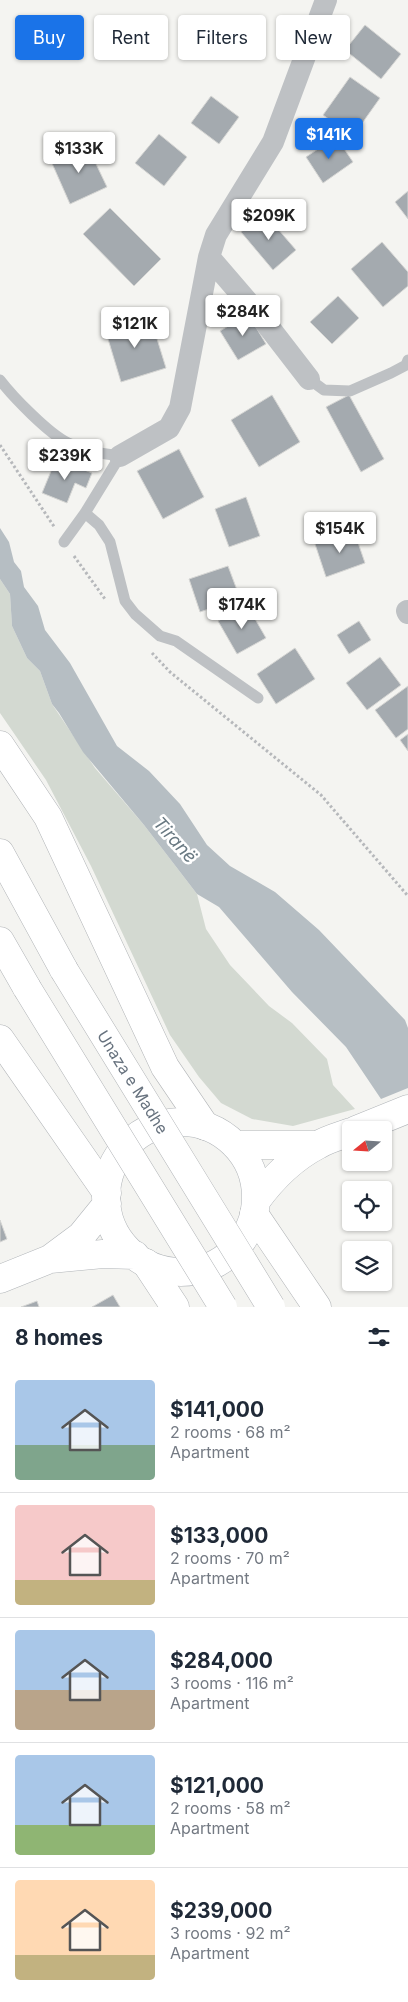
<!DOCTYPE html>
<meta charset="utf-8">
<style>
:root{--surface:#fff;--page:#f6f6f7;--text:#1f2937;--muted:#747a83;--line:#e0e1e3;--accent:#1a73e8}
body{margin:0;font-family:Inter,sans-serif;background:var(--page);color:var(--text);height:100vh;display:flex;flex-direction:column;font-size:19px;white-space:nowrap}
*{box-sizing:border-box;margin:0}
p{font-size:16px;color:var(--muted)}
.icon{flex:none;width:28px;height:28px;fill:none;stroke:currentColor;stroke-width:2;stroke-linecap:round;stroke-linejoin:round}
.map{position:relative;height:1307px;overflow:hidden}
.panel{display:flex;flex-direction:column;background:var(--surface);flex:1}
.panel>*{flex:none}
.top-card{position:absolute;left:15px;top:15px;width:379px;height:45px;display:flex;gap:10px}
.needle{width:32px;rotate:252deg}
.controls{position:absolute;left:342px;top:1121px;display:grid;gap:10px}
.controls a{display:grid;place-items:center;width:50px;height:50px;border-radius:5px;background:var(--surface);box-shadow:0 1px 4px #0004;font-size:25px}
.price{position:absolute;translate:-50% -42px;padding:0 11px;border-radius:5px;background:#fff;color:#222;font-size:16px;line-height:32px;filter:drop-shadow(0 1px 2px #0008)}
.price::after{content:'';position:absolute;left:50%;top:30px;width:15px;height:11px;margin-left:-8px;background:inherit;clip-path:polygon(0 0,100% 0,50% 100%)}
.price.active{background:var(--accent);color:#fff}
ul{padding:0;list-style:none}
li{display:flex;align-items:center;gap:15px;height:125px;padding:0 15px}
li+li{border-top:1px solid var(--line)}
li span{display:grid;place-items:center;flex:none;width:140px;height:100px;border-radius:5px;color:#555}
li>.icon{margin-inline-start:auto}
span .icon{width:60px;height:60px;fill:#fffc;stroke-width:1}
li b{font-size:21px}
h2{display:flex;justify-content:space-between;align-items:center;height:60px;padding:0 15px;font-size:21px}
.chip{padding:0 18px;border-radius:5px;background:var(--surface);box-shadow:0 1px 4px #0004;font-size:18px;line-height:45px}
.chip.active{background:var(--accent);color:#fff}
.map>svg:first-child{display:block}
.green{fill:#d3d9d1}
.water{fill:#b6bec3}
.building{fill:#a4aaaf;stroke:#d6d6d4}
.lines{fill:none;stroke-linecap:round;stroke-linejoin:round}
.secondary-casing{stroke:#b1b5b9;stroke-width:29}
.highway-casing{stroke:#b1b4b7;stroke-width:29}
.path{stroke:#b6b8bb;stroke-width:3;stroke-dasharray:2.5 2.5;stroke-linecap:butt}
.lane{stroke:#bec1c4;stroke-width:11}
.street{stroke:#bec1c4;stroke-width:22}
.secondary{stroke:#fff;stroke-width:28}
.highway{stroke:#fff;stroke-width:28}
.highway-bridge-casing{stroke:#b1b4b7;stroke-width:29;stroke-linecap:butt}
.highway-bridge{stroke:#fff;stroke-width:28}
.labels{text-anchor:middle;stroke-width:5;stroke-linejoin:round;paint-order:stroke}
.street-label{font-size:16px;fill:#67727e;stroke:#fff}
.water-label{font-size:18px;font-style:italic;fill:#697982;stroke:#fff}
</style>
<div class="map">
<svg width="408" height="1307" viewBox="0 0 408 1307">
<rect width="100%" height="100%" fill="#f4f4f1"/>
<path class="green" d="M0,579L10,594L12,626L27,658L40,671L52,704L95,768L144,825L197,894L206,929L230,965L269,1006L292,1023L327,1059L333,1085L355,1109L293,1126L252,1119L221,1103L199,1077L170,1035L91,866L46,780L0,713Z"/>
<path class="water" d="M0,528L9,542L14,562L21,571L24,587L38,606L45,630L70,663L117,746L149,771L180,804L207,845L230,866L275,892L319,930L405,1020L408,1028V1088L381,1099L346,1047L292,992L219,907L197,894L144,825L83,752L59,713L52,704L40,671L27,658L12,626L10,594L0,579Z"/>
<path class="building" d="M365,25L401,54L381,79L345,50Z
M350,77L380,98L353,136L323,115Z
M211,96L239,117L219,144L191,123Z
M159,134L187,157L164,186L135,163Z
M336,137L353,162L323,183L306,157Z
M87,145L107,187L70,204L51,161Z
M408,191V219L395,202Z
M110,208L161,259L134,286L83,234Z
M264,213L296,250L273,270L241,232Z
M382,242L408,272V286L383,307L351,269Z
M338,296L359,318L332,344L310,322Z
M248,314L266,344L238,360L220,331Z
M150,316L166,368L121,382L105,329Z
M272,395L300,442L259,467L231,420Z
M349,395L384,459L361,472L326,407Z
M179,449L204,497L163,519L137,471Z
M56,459L92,473L86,488L75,483L67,503L42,493Z
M246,497L260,536L229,547L215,509Z
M354,531L365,563L326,577L315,544Z
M228,566L240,598L200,612L189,579Z
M247,605L266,638L237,654L218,621Z
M359,621L371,640L349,654L337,635Z
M295,648L315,679L276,704L257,674Z
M380,657L401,685L367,710L346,683Z
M408,686V729L396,738L375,710Z
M408,734V751L400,740Z
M0,1220L7,1239L0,1242Z
M113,1295L120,1307H92Z
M37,1301L39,1307H21Z"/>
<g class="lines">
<g class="secondary-casing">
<path id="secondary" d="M106 1197a75 75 0 1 1 150 0a75 75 0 1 1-150 0Z
M356,1130L408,1109
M235,1145H317
M256,1201C272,1179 293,1158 318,1145C328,1139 340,1136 351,1132
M107,1204L81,1236L50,1259L103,1254L135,1255
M0,1279L50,1259"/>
</g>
<g class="highway-casing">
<path id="highway" d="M0,745L48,817L165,1067L205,1126
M0,853L64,970
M0,941L27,988
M0,1039L107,1193
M254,1214L317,1307
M146,1263L175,1307"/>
</g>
<path class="path" d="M0,445L55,528
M74,556L105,599
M152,653L170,672L321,795L408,896"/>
<path class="lane" d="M309,379L324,390L350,391L391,373L406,365L408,360
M0,380C13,397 49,434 68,443C85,451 102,454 120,456L85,513L99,525L110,542L125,601L135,614L160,636L176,641L258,698
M64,542L85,513"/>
<path class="street" d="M209,257L265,322L309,379
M120,456L169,428L180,408L209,257L216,235L273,142L326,0
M407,611L408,613"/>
<use href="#secondary" class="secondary"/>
<use href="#highway" class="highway"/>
<g class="highway-bridge-casing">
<path id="highway-bridge" d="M64,970L271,1307
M27,988L223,1307"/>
</g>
<use href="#highway-bridge" class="highway-bridge"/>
</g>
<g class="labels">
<g class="street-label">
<text transform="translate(133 1082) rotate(58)" y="6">Unaza e Madhe</text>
</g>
<g class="water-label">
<text transform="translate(175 840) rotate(48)" y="6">Tiranë</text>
</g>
</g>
</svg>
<div class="controls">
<a><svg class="needle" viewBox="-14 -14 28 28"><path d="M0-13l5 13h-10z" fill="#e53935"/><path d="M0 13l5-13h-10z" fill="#747a83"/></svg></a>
<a><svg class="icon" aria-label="locate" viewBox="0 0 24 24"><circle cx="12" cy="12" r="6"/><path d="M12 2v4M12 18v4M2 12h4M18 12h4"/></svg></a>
<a><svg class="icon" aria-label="layers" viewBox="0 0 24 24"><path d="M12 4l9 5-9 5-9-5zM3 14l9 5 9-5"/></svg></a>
</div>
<b class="price active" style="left:329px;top:160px">$141K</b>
<b class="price" style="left:79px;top:174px">$133K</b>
<b class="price" style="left:269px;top:241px">$209K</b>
<b class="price" style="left:243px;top:337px">$284K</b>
<b class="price" style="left:135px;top:349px">$121K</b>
<b class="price" style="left:65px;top:481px">$239K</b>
<b class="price" style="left:340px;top:554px">$154K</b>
<b class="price" style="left:242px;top:630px">$174K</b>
<div class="top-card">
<a class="chip active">Buy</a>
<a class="chip">Rent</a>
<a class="chip">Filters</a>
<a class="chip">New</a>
</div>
</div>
<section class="panel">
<h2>8 homes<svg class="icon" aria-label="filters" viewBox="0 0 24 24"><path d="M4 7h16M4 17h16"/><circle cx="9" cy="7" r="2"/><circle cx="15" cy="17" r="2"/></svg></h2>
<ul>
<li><span style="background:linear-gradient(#a9c7e8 65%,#7fa58c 0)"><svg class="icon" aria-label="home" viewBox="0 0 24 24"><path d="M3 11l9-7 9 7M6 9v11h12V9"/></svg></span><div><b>$141,000</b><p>2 rooms · 68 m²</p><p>Apartment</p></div></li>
<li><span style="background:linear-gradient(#f6c9c9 75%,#c2b280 0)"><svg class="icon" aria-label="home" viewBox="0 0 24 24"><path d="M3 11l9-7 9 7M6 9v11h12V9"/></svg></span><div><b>$133,000</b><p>2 rooms · 70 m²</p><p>Apartment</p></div></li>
<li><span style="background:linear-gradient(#a9c7e8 60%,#b9a48a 0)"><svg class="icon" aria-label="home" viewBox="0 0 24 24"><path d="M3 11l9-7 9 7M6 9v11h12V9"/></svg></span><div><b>$284,000</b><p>3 rooms · 116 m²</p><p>Apartment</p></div></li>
<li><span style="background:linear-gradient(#a9c7e8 70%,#8fb573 0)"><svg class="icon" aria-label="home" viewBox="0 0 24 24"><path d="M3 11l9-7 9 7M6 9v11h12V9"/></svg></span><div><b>$121,000</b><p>2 rooms · 58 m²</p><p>Apartment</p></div></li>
<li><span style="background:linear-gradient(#ffd9b3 75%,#c2b280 0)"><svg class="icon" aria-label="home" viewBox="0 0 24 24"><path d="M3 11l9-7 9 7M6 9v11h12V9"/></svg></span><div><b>$239,000</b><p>3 rooms · 92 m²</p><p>Apartment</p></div></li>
</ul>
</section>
